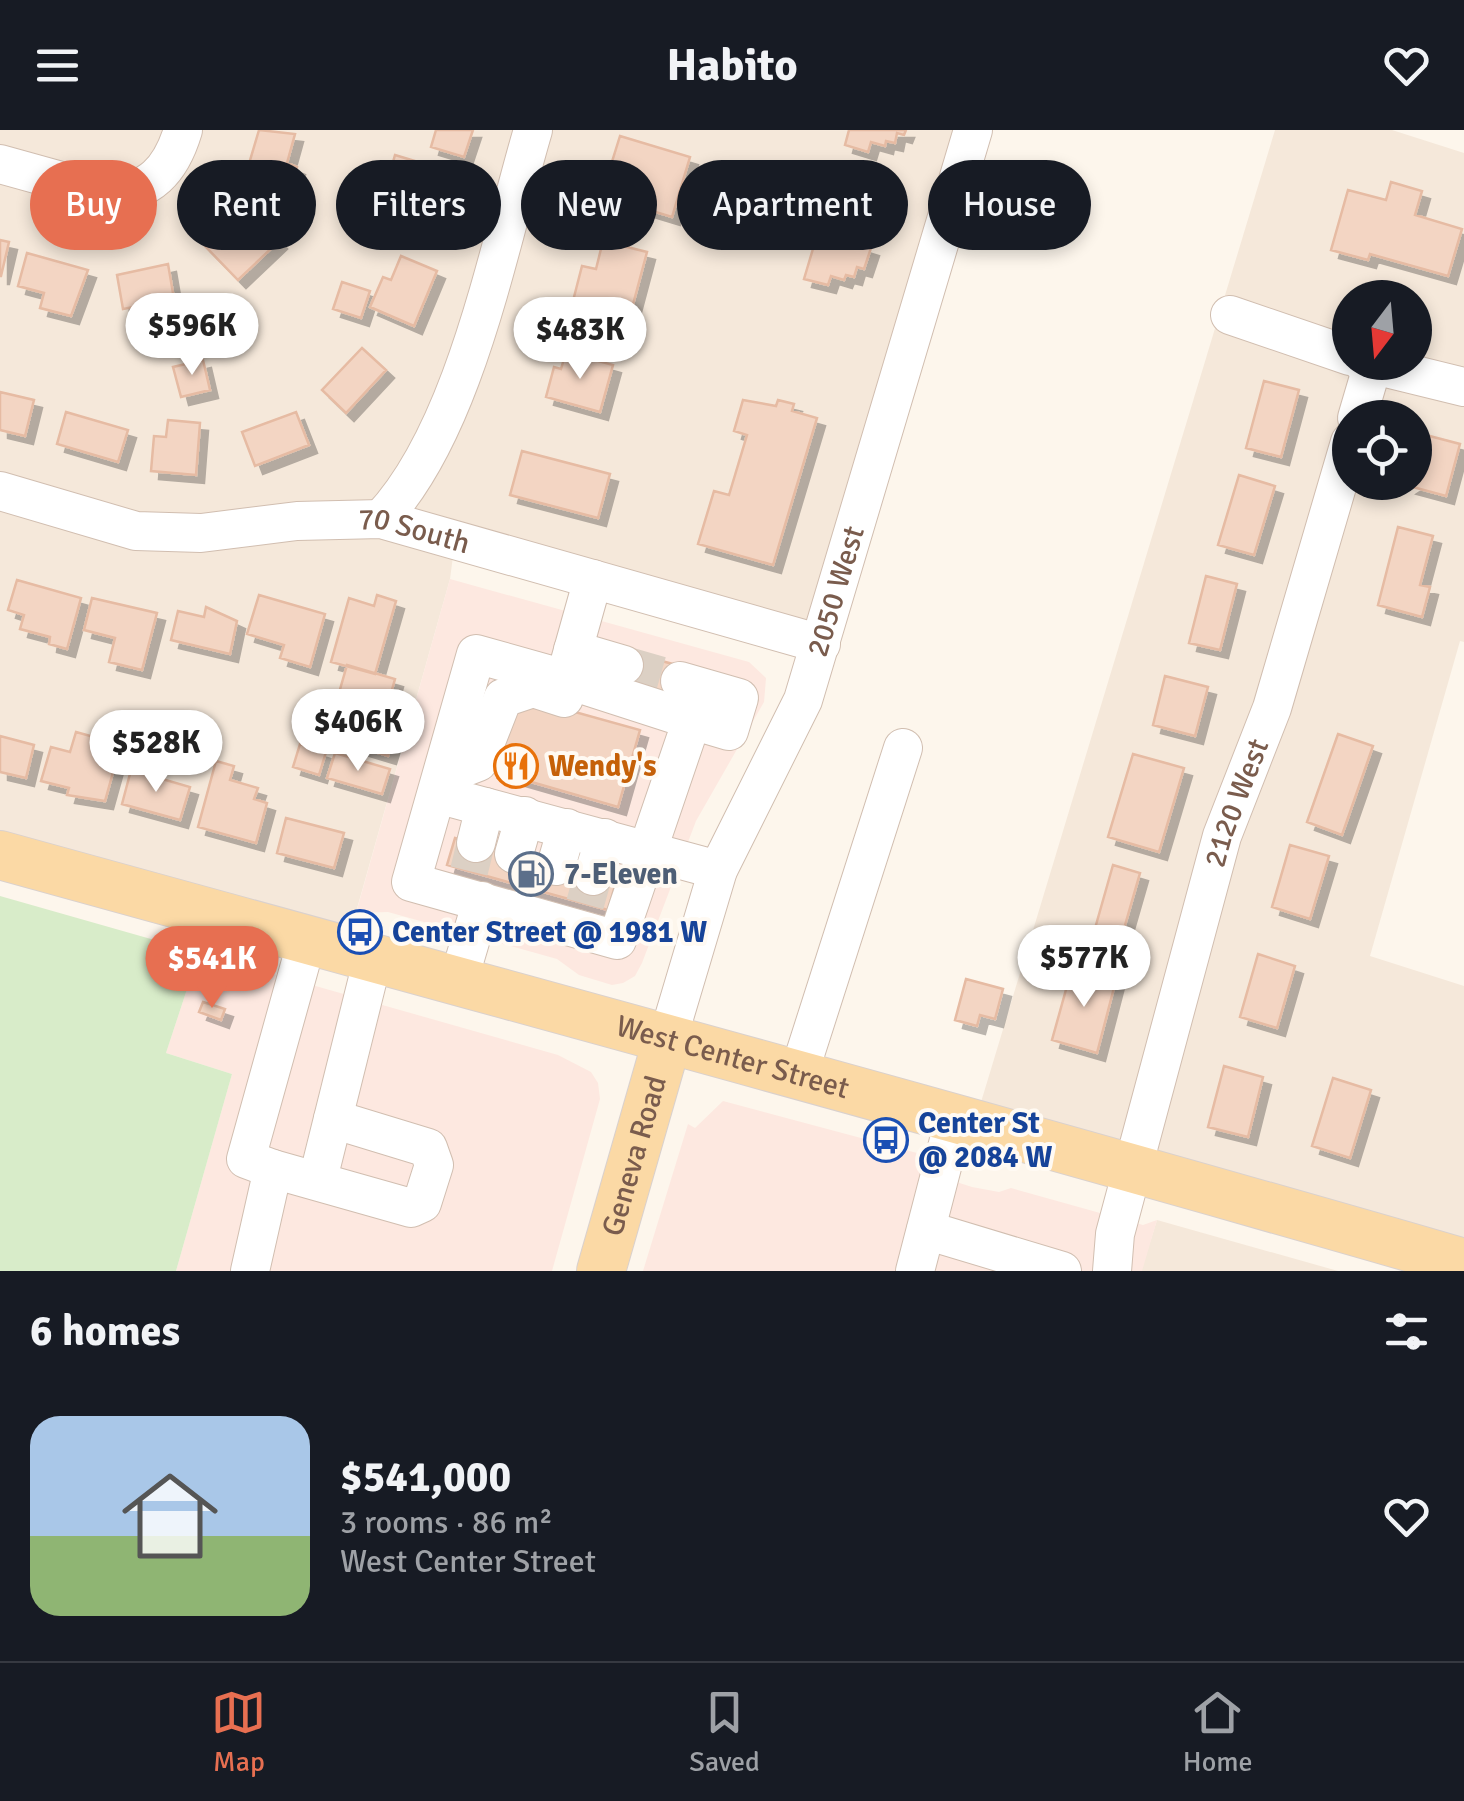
<!DOCTYPE html>
<meta charset="utf-8">
<style>
:root{--surface:#171b24;--page:#20242c;--text:#f1f3f6;--muted:#9ea1a6;--line:#363941;--accent:#e76f51}
body{margin:0;font-family:Signika,sans-serif;background:var(--page);color:var(--text);height:100vh;display:flex;flex-direction:column;font-size:38px;white-space:nowrap}
*{box-sizing:border-box;margin:0}
p{font-size:32px;color:var(--muted)}
.icon{flex:none;width:55px;height:55px;fill:none;stroke:currentColor;stroke-width:2;stroke-linecap:round;stroke-linejoin:round}
.map{position:relative;height:1141px;overflow:hidden}
.side{display:flex;flex-direction:column;background:var(--surface);flex:1}
.side>*{flex:none}
.top-card{position:absolute;left:30px;top:30px;width:1405px;height:90px;display:flex;gap:20px}
.needle{width:65px;rotate:196deg}
.tools{position:absolute;left:1332px;top:150px;display:grid;gap:20px}
.tools a{display:grid;place-items:center;width:100px;height:100px;border-radius:50%;background:var(--surface);box-shadow:0 5px 15px #0003;font-size:50px}
.price{position:absolute;translate:-50% -85px;padding:0 22px;border-radius:35px;background:#fff;color:#222;font-size:32px;line-height:65px;filter:drop-shadow(0 2px 5px #0008)}
.price::after{content:'';position:absolute;left:50%;top:60px;width:30px;height:22px;margin-left:-15px;background:inherit;clip-path:polygon(0 0,100% 0,50% 100%)}
.price.on{background:var(--accent);color:#fff}
ul{padding:0;list-style:none}
li{display:flex;align-items:center;gap:30px;height:250px;padding:0 30px}
li+li{border-top:2px solid var(--line)}
li span{display:grid;place-items:center;flex:none;width:280px;height:200px;border-radius:30px;color:#555}
li>.icon{margin-inline-start:auto}
span .icon{width:120px;height:120px;fill:#fffc;stroke-width:1}
li b{font-size:42px}
h2{display:flex;justify-content:space-between;align-items:center;height:120px;padding:0 30px;font-size:42px}
.chip{padding:0 35px;border-radius:45px;background:var(--surface);box-shadow:0 5px 15px #0003;font-size:35px;line-height:90px}
.chip.on{background:var(--accent);color:#fff}
header{display:flex;justify-content:space-between;align-items:center;height:130px;padding:0 30px;background:var(--surface);font-size:45px;font-weight:800}
.tabs{display:flex;justify-content:space-around;align-items:center;height:140px;border-top:2px solid var(--line);background:var(--surface);font-size:28px;color:var(--muted)}
.tabs a{display:grid;justify-items:center;gap:5px}
.tabs .on{color:var(--accent)}
.map>svg:first-child{display:block}
.residential{fill:#f5e8da;fill-rule:evenodd}
.commercial{fill:#fde8e0}
.green{fill:#d8ecc9}
.building{fill:#f3d5c3;stroke:#e6bba3;stroke-width:2.5;filter:url(#shadow)}
.lines{fill:none;stroke-linecap:round;stroke-linejoin:round}
.minor-tunnel{stroke:#dcd0c4;stroke-width:38;stroke-dasharray:38 19;stroke-linecap:butt}
.minor-casing{stroke:#d1beb0;stroke-width:40}
.major-casing{stroke:#dad1cd;stroke-width:50}
.minor{stroke:#fff;stroke-width:38}
.major{stroke:#fbd9a5;stroke-width:48}
.labels{text-anchor:middle;stroke-width:8;stroke-linejoin:round;paint-order:stroke}
.street-label{font-size:30px;fill:#7a5c4d;stroke:#fffaf3}
.food-label{font-size:30px;font-weight:bold;fill:#c56008;stroke:#fffaf3;text-anchor:start}
.service-label{font-size:30px;font-weight:bold;fill:#4e5e75;stroke:#fffaf3;text-anchor:start}
.transit-label{font-size:30px;font-weight:bold;fill:#164399;stroke:#fffaf3;text-anchor:start}
</style>
<header><svg class="icon" aria-label="menu" viewBox="0 0 24 24"><path d="M4 6h16M4 12h16M4 18h16"/></svg>Habito<svg class="icon" aria-label="heart" viewBox="0 0 24 24"><path d="M12 20l-8-8c-3-5 5-10 8-4 3-6 11-1 8 4z"/></svg></header>
<div class="map">
<svg width="1464" height="1141" viewBox="0 0 1464 1141">
<defs>
<filter id="shadow"><feDropShadow dx="8" dy="8" stdDeviation="0" flood-color="#0004"/></filter>
</defs>
<rect width="100%" height="100%" fill="#fdf6ec"/>
<path class="residential" d="M0,0H972L821,514L455,411L450,449L345,821L0,725Z
M1275,0H1392L1464,23V512L1460,511L1370,826L1464,856V1133L975,992ZM1350,168H1415V232H1350ZM1350,288H1415V352H1350Z
M1157,1090L1338,1141H1141Z"/>
<path class="commercial" d="M450,449L749,532L766,548L764,572L696,691L642,833L635,846L623,853L612,855L579,845L557,829L388,782L356,783Z
M186,819L558,925L591,942L598,953L600,969L552,1141H176L232,944L166,923L189,853Z
M723,971L917,1023L922,1041L972,1057L999,1062L1011,1058L1143,1095L1157,1090L1142,1141H643L688,994L695,998Z"/>
<path class="green" d="M0,766L186,819L189,853L166,923L232,944L176,1141H0Z"/>
<path class="building" d="M259,0L295,4L287,33L297,37L288,67L243,54Z
M436,0H473L464,27L431,17Z
M849,0H906L904,5L897,3L895,13L886,11L885,16L871,12L868,22L845,15Z
M620,6L690,27L672,87L616,70L625,39L611,35Z
M395,25L458,44L452,65L459,67L442,105L421,99L426,84L400,76L405,58L387,53Z
M1391,52L1422,61L1415,85L1462,99L1448,146L1370,124L1368,130L1331,120L1348,60L1386,70Z
M243,74L279,111L238,150L203,114Z
M818,102L871,118L864,139L857,137L854,147L846,145L844,150L831,146L828,155L804,149Z
M0,110L9,112L1,146H0Z
M603,111L647,122L631,182L574,167L582,136L596,139Z
M27,123L88,140L71,186L40,178L44,163L18,156Z
M401,126L437,141L414,196L370,177L383,147L391,150Z
M168,134L174,169L123,179L117,145Z
M342,152L370,161L361,188L333,179Z
M362,218L386,240L346,283L322,260Z
M566,222L613,235L600,282L546,267L554,237L561,239Z
M203,230L210,260L181,267L173,237Z
M1264,251L1299,260L1281,327L1246,318Z
M0,262L34,270L25,306L0,300Z
M743,270L776,276L778,270L794,274L792,281L817,288L773,435L698,414L714,361L729,365L747,305L734,301Z
M66,282L128,300L118,332L57,314Z
M296,282L309,315L255,336L242,302Z
M168,290L200,293L196,345L151,341L154,306L166,307Z
M1422,304L1460,314L1446,366L1409,356L1415,352Z
M522,321L610,344L598,388L510,365Z
M1239,345L1275,356L1254,425L1218,415Z
M1398,397L1433,406L1420,455L1430,457L1422,487L1378,475Z
M1206,446L1237,454L1220,520L1189,513Z
M17,450L81,468L67,519L49,514L50,507L20,499L24,485L8,480Z
M259,465L325,484L310,537L280,528L284,515L247,504Z
M377,465L396,471L375,544L331,532L349,468L374,476Z
M92,468L157,483L142,540L109,532L115,508L84,500Z
M206,477L237,491L230,524L171,510L178,481L204,487Z
M628,522L684,537L675,571L619,556Z
M347,535L395,549L383,591L335,577Z
M1165,546L1208,557L1195,606L1153,595Z
M521,567L640,600L618,677L490,640Z
M355,592L395,603L388,626L348,614Z
M76,602L105,610L99,630L115,635L105,671L67,665L69,658L41,651L51,617L70,622Z
M1338,604L1373,616L1342,705L1307,692Z
M0,606L34,615L26,648L0,642Z
M300,614L326,622L319,645L293,637Z
M335,623L390,639L382,664L327,648Z
M1133,624L1184,638L1159,722L1108,707Z
M216,631L234,636L230,650L258,658L254,669L267,673L256,713L198,697Z
M131,640L190,657L180,690L122,674Z
M286,688L344,703L334,738L277,723Z
M455,708L616,752L608,780L447,735Z
M1290,715L1329,726L1310,789L1272,777Z
M1113,735L1140,743L1119,816L1092,809Z
M1258,824L1295,836L1277,898L1240,887Z
M1072,838L1116,850L1097,923L1052,910Z
M966,849L1003,859L995,889L980,885L977,896L955,890Z
M203,872L225,879L221,890L199,882Z
M1224,936L1263,947L1248,1007L1208,997Z
M1333,948L1371,960L1350,1028L1312,1016Z"/>
<g class="lines">
<path class="minor-tunnel" d="M624,535L680,551
M469,741L476,713
M585,774L593,746"/>
<g class="minor-casing">
<g id="minor">
<path d="M0,34L108,64C150,63 171,40 183,0"/>
<path d="M1230,185L1350,226"/>
<path d="M1362,232L1464,257"/>
<path d="M1357,288L1372,237"/>
<path id="s1" d="M0,361L136,401L201,403L297,391L381,389L821,514"/>
<path d="M381,389C465,300 498,118 533,0"/>
<path d="M573,520L624,535"/>
<path d="M565,549L692,590L617,810L411,752L476,524L565,549L593,449"/>
<path d="M680,551L739,568L729,601L692,590"/>
<path d="M442,646L478,632L503,568L533,558L564,568"/>
<path d="M437,664L718,740"/>
<path d="M476,713L485,677"/>
<path d="M514,724L525,686"/>
<path d="M556,736L567,698"/>
<path d="M593,746L605,708"/>
<path d="M458,852L482,771"/>
<path id="s2" d="M667,911L718,740L803,570L973,0"/>
<path d="M798,946L903,618"/>
<path d="M273,1039L246,1029L307,810"/>
<path d="M318,1049L373,828"/>
<path d="M926,1100L1062,1141"/>
<path d="M250,1141L273,1039L411,1078L422,1073L434,1035L428,1018L333,989"/>
<path d="M915,1141L955,987"/>
<path id="s3" d="M1112,1141L1115,1104L1222,706L1272,578L1350,312"/>
</g>
</g>
<g class="major-casing">
<g id="major">
<path id="s4" d="M0,725C488,860 977,992 1464,1133"/>
<path id="s5" d="M601,1141L667,911"/>
</g>
</g>
<use href="#minor" class="minor"/>
<use href="#major" class="major"/>
</g>
<defs>
<g id="restaurant-ring" transform="scale(2.25)"><circle r="9.5" fill="#fffaf3" stroke="#e8710a" stroke-width="1.5"/><path d="M-5-6h1v4h1v-4h1v4h1v-4h1v5L-1.5 .5V6h-2V.5L-5-1ZM5-6V6H3V1.5H1.5Q1.5-4 5-6Z" fill="#e8710a"/></g>
<g id="fuel-ring" transform="scale(2.25)"><circle r="9.5" fill="#fffaf3" stroke="#5c6f8a" stroke-width="1.5"/><path d="M-5.5-6h7V0h2V4h1.3V-2.5L3-4.5l.8-.8L6-3V5H2.5V1h-1V6h-7ZM-4.2-4.7v3.2H.2V-4.7Z" fill="#5c6f8a"/></g>
<g id="bus-ring" transform="scale(2.25)"><circle r="9.5" fill="#fffaf3" stroke="#1a4fb4" stroke-width="1.5"/><path d="M-5-6H5V4H4V6H2V4H-2V6H-4V4H-5ZM-3.5-4V0h7V-4ZM-3.5 1.2v1.5H-2V1.2ZM2 1.2v1.5H3.5V1.2Z" fill="#1a4fb4"/></g>
</defs>
<g fill-rule="evenodd">
<use href="#restaurant-ring" x="516" y="636"/>
<use href="#fuel-ring" x="531" y="744"/>
<use href="#bus-ring" x="360" y="802"/>
<use href="#bus-ring" x="886" y="1010"/>
</g>
<g class="labels">
<g class="street-label">
<text dy="10" stroke="none"><textPath href="#s1" startOffset="422">70 South</textPath></text>
<text dy="10" stroke="none"><textPath href="#s2" startOffset="482">2050 West</textPath></text>
<text dy="10" stroke="none"><textPath href="#s3" startOffset="485">2120 West</textPath></text>
<text dy="10" stroke="none"><textPath href="#s4" startOffset="760">West Center Street</textPath></text>
<text dy="10" stroke="none"><textPath href="#s5" startOffset="120">Geneva Road</textPath></text>
</g>
<g class="food-label">
<text x="548" y="646">Wendy's</text>
</g>
<g class="service-label">
<text x="564" y="754">7-Eleven</text>
</g>
<g class="transit-label">
<text x="392" y="812">Center Street @ 1981 W</text>
<text x="918" y="1003">Center St<tspan x="918" dy="34">@ 2084 W</tspan></text>
</g>
</g>
</svg>
<div class="tools">
<a><svg class="needle" viewBox="-14 -14 28 28"><path d="M0-13l5 13h-10z" fill="#e53935"/><path d="M0 13l5-13h-10z" fill="#9ea1a6"/></svg></a>
<a><svg class="icon" aria-label="locate" viewBox="0 0 24 24"><circle cx="12" cy="12" r="6"/><path d="M12 2v4M12 18v4M2 12h4M18 12h4"/></svg></a>
</div>
<b class="price" style="left:192px;top:248px">$596K</b>
<b class="price" style="left:580px;top:252px">$483K</b>
<b class="price" style="left:358px;top:644px">$406K</b>
<b class="price" style="left:156px;top:665px">$528K</b>
<b class="price" style="left:1084px;top:880px">$577K</b>
<b class="price on" style="left:212px;top:881px">$541K</b>
<div class="top-card">
<a class="chip on">Buy</a>
<a class="chip">Rent</a>
<a class="chip">Filters</a>
<a class="chip">New</a>
<a class="chip">Apartment</a>
<a class="chip">House</a>
</div>
</div>
<section class="side">
<h2>6 homes<svg class="icon" aria-label="filters" viewBox="0 0 24 24"><path d="M4 7h16M4 17h16"/><circle cx="9" cy="7" r="2"/><circle cx="15" cy="17" r="2"/></svg></h2>
<ul>
<li><span style="background:linear-gradient(#a9c7e8 60%,#8fb573 0)"><svg class="icon" aria-label="home" viewBox="0 0 24 24"><path d="M3 11l9-7 9 7M6 9v11h12V9"/></svg></span><div><b>$541,000</b><p>3 rooms · 86 m²</p><p>West Center Street</p></div><svg class="icon" aria-label="heart" viewBox="0 0 24 24"><path d="M12 20l-8-8c-3-5 5-10 8-4 3-6 11-1 8 4z"/></svg></li>
</ul>
</section>
<nav class="tabs">
<a class="on"><svg class="icon" aria-label="map" viewBox="0 0 24 24"><path d="M3 6l6-2 6 2 6-2v14l-6 2-6-2-6 2zM9 4v14M15 6v14"/></svg>Map</a>
<a><svg class="icon" aria-label="saved" viewBox="0 0 24 24"><path d="M7 4h10v16l-5-4-5 4z"/></svg>Saved</a>
<a><svg class="icon" aria-label="home" viewBox="0 0 24 24"><path d="M3 11l9-7 9 7M6 9v11h12V9"/></svg>Home</a>
</nav>
